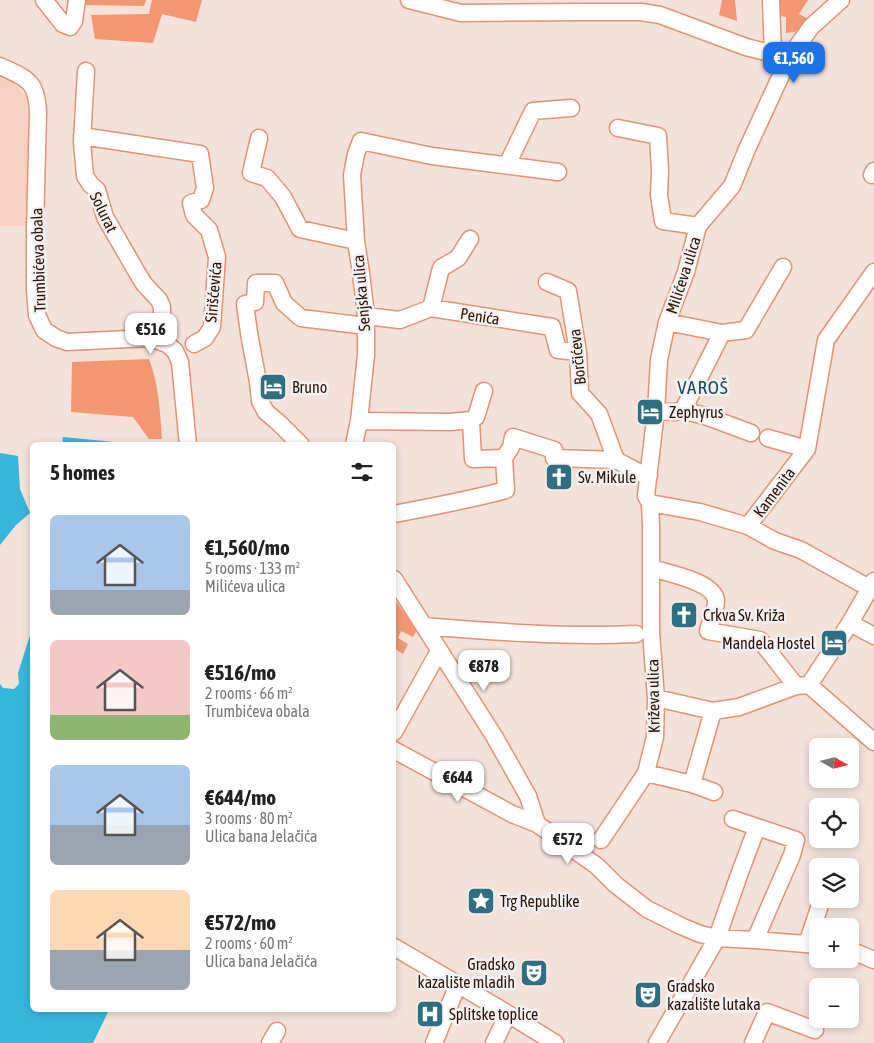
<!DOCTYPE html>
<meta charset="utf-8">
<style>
:root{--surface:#fff;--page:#f2f2f2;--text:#222;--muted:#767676;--accent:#1a73e8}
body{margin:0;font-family:"Asap Condensed",sans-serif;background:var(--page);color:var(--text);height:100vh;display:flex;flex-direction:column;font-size:19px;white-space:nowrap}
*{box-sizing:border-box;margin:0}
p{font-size:16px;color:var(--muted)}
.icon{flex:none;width:28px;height:28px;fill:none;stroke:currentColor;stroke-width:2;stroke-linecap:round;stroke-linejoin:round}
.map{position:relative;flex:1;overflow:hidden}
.side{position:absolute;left:30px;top:442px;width:366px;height:570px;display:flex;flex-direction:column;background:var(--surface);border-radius:8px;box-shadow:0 2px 8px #0003}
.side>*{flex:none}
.needle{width:32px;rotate:98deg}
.fabs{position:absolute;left:809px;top:738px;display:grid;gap:10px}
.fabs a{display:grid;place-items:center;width:50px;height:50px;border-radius:8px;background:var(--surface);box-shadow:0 2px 8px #0003;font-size:25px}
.price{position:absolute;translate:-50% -42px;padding:0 11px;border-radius:10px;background:#fff;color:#222;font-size:16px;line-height:32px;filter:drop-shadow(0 1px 2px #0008)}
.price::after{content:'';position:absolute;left:50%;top:30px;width:15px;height:11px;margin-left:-8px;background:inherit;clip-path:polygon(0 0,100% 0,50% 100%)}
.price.current{background:var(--accent);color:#fff}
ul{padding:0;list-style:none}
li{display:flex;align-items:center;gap:15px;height:125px;padding:0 20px}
li span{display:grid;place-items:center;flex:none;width:140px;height:100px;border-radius:8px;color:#555}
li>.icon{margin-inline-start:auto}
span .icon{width:60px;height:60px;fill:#fffc;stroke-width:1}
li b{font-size:21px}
h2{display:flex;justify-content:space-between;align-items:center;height:60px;padding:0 20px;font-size:21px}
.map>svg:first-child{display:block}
.built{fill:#f7d1c2}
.green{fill:#f39772}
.water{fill:#37b6dc}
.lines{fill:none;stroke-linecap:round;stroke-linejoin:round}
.minor-casing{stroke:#e39272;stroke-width:19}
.minor{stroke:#fff;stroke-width:16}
.labels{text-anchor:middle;stroke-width:5;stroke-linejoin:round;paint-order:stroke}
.street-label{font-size:16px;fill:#311206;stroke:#f2f2f2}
.poi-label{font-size:16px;fill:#311206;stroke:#f2f2f2;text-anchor:start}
.quarter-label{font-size:19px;letter-spacing:1px;fill:#194c5d;stroke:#f2f2f2}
</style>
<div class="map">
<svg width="874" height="1043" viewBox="0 0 874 1043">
<rect width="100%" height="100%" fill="#f3e1da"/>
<path class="built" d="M0,73L19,88L26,99L29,140L26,226H0Z"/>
<path class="green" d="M82,0H146L144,6L82,5Z
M152,0H202L196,22L162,14L153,43L95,39L91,15L149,14Z
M722,0H735L737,21L719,15Z
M775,0H808L799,14L809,19L799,31L786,33V17L776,15Z
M149,359C159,385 160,412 162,439H149L133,417L71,412L72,362Z
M394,599L417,630L413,637L401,631L398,638L408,644L403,654L394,648Z"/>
<path class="water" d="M63,437L135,444V445H62Z
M0,453L18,456L20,489L30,513L16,525L0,545Z
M32,629V1010H109L93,1043H0V684L3,688L14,689L19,684L18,673Z"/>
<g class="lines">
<g class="minor-casing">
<path id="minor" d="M44,0L63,24L70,27L74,21L77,0
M409,0L461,13L584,12H641L660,15L746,47L789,58
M771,0L773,54
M0,66C28,79 37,81 38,113L35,230V290L37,315L44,330L56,338L67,342L149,338L167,344L175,351L180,362L188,445
M86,71L82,142L85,176L91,185L97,190L105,217L135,269L144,284L159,300L162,307V325L157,340
M618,128L658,136L660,171L659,195L663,221L698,226
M82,136L200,154L205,188L201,200L191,203L194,215L209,230L217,257L212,327L205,338L194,344
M259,138L251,173L267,178L283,197L300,229L356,241
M507,165L533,111L571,108
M872,175L874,171
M547,282L568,291L578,352L580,393L599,414L616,460L644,475H649
M431,308L441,268L458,258L470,239
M366,316L400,320L431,308L552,327L558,350L578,352
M667,322L722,333L746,330L783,267
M683,410L708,417L751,433
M656,411L675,412L683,410L722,333
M471,420L476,417L484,391
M359,421L450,422L471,420L473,459L504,458L511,447L513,437L554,450V458L616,460
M768,438L807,449
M301,445L279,423L266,412L260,401L258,382L249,333L245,304L255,302L256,283H275L284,303L301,318L366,326
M354,445L359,421L366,355V316L361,273L356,241L352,175L356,154L361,141L432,156L558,172
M650,503L700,512L748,526L807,449L826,340L874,272
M394,514C431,507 469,500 506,490L504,458
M748,526L775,541L801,550L869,588
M651,568C667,573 713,581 716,600C717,607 710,623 708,631L760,640L796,686
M394,579L494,736L528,796L537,824
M850,623L874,636
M424,626C495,632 565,637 636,634
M809,685L874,742
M656,698L713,711L739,707L796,686L809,685L850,623L874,581
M394,732L439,651
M394,750L512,814L537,824L597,866L616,885L647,909L681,926L700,934L717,938L755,940L818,945
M646,773L692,784L714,792
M692,784L713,711
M733,819L796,840L792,855L755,940
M601,840L646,773L655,737L656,698L651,632V526L650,503L646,496L656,411L659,360L667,322L686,272L698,226L732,186L747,149L789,58L811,27L841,0
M807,944L822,899
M394,947L500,1009L555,1043
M850,950L874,960
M270,1043L277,1031
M434,1043L458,984
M494,1043L508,1014
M657,1043L717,938L739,875L757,827
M753,1043L767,1012L815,1030"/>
</g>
<use href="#minor" class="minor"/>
</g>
<defs>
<g id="hotel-square" transform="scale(1.4375)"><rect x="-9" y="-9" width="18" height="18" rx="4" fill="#2f6e83" stroke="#f2f2f2"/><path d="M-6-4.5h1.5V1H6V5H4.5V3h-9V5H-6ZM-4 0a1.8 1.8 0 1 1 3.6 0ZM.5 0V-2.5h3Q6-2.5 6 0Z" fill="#fff"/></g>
<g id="church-square" transform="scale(1.4375)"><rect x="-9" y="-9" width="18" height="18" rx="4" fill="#2f6e83" stroke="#f2f2f2"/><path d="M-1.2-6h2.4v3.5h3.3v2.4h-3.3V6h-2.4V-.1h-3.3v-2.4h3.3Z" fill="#fff"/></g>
<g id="sight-square" transform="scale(1.4375)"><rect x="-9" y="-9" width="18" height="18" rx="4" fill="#2f6e83" stroke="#f2f2f2"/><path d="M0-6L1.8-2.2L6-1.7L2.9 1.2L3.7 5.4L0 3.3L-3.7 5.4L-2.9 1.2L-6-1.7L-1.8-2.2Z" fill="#fff"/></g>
<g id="theatre-square" transform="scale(1.4375)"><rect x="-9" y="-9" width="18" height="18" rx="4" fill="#2f6e83" stroke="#f2f2f2"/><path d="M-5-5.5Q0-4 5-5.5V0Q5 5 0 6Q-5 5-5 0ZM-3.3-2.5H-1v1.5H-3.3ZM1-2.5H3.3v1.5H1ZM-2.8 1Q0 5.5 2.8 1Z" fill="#fff"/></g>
<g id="hospital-square" transform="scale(1.4375)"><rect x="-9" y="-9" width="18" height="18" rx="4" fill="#2f6e83" stroke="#f2f2f2"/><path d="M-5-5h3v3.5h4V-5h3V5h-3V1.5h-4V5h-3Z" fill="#fff"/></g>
</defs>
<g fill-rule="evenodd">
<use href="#hotel-square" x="273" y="387"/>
<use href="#hotel-square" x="650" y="412"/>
<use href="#church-square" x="559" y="477"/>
<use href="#church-square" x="684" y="615"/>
<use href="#hotel-square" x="834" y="643"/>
<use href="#sight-square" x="481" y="901"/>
<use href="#theatre-square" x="534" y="973"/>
<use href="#theatre-square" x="648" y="995"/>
<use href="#hospital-square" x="430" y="1014"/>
</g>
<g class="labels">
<g class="street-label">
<text transform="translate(104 212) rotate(64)" y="6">Solurat</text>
<text transform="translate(38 260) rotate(-92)" y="6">Trumbićeva obala</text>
<text transform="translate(683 275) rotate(-72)" y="6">Milićeva ulica</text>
<text transform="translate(213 292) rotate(-85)" y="6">Sirišćevića</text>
<text transform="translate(361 293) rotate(-95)" y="6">Senjska ulica</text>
<text transform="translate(480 316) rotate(9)" y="6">Penića</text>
<text transform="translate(577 357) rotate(-96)" y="6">Borčićeva</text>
<text transform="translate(774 492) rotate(-53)" y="6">Kamenita</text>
<text transform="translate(653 696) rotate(-91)" y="6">Križeva ulica</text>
</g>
<g class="poi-label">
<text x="292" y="393">Bruno</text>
<text x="669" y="418">Zephyrus</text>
<text x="578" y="483">Sv. Mikule</text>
<text x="703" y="621">Crkva Sv. Križa</text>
<text x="815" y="649" text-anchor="end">Mandela Hostel</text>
<text x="500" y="907">Trg Republike</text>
<text x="515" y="970" text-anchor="end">Gradsko<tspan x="515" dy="18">kazalište mladih</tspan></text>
<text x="667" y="992">Gradsko<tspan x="667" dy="18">kazalište lutaka</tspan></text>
<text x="449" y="1020">Splitske toplice</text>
</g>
<g class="quarter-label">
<text x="703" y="394">VAROŠ</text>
</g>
</g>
</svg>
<div class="fabs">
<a><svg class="needle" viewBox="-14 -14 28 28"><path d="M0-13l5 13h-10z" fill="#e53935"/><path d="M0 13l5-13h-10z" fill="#767676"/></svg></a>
<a><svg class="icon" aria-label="locate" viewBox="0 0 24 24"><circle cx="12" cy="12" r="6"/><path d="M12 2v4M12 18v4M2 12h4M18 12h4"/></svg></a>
<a><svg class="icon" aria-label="layers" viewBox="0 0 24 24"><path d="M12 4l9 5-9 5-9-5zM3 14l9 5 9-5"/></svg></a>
<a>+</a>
<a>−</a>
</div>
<b class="price current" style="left:794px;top:84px">€1,560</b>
<b class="price" style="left:151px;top:355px">€516</b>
<b class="price" style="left:484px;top:692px">€878</b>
<b class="price" style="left:458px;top:803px">€644</b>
<b class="price" style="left:568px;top:865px">€572</b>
<section class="side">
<h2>5 homes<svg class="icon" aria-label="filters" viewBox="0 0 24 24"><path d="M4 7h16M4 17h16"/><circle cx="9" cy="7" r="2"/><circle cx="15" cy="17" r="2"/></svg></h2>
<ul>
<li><span style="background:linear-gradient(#a9c7e8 75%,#9aa5b1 0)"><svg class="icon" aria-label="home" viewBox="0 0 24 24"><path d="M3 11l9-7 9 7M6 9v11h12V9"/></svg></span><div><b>€1,560/mo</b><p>5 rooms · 133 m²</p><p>Milićeva ulica</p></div></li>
<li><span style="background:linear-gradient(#f6c9c9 75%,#8fb573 0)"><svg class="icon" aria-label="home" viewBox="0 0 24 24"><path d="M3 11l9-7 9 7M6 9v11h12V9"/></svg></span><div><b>€516/mo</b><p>2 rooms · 66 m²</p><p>Trumbićeva obala</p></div></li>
<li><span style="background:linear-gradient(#a9c7e8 60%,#9aa5b1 0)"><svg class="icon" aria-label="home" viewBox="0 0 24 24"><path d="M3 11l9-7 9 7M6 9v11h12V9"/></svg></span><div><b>€644/mo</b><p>3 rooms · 80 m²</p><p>Ulica bana Jelačića</p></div></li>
<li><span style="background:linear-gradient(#ffd9b3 60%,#9aa5b1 0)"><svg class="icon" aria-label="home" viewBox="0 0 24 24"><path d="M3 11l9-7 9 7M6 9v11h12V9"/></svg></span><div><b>€572/mo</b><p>2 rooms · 60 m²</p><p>Ulica bana Jelačića</p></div></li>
</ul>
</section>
</div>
